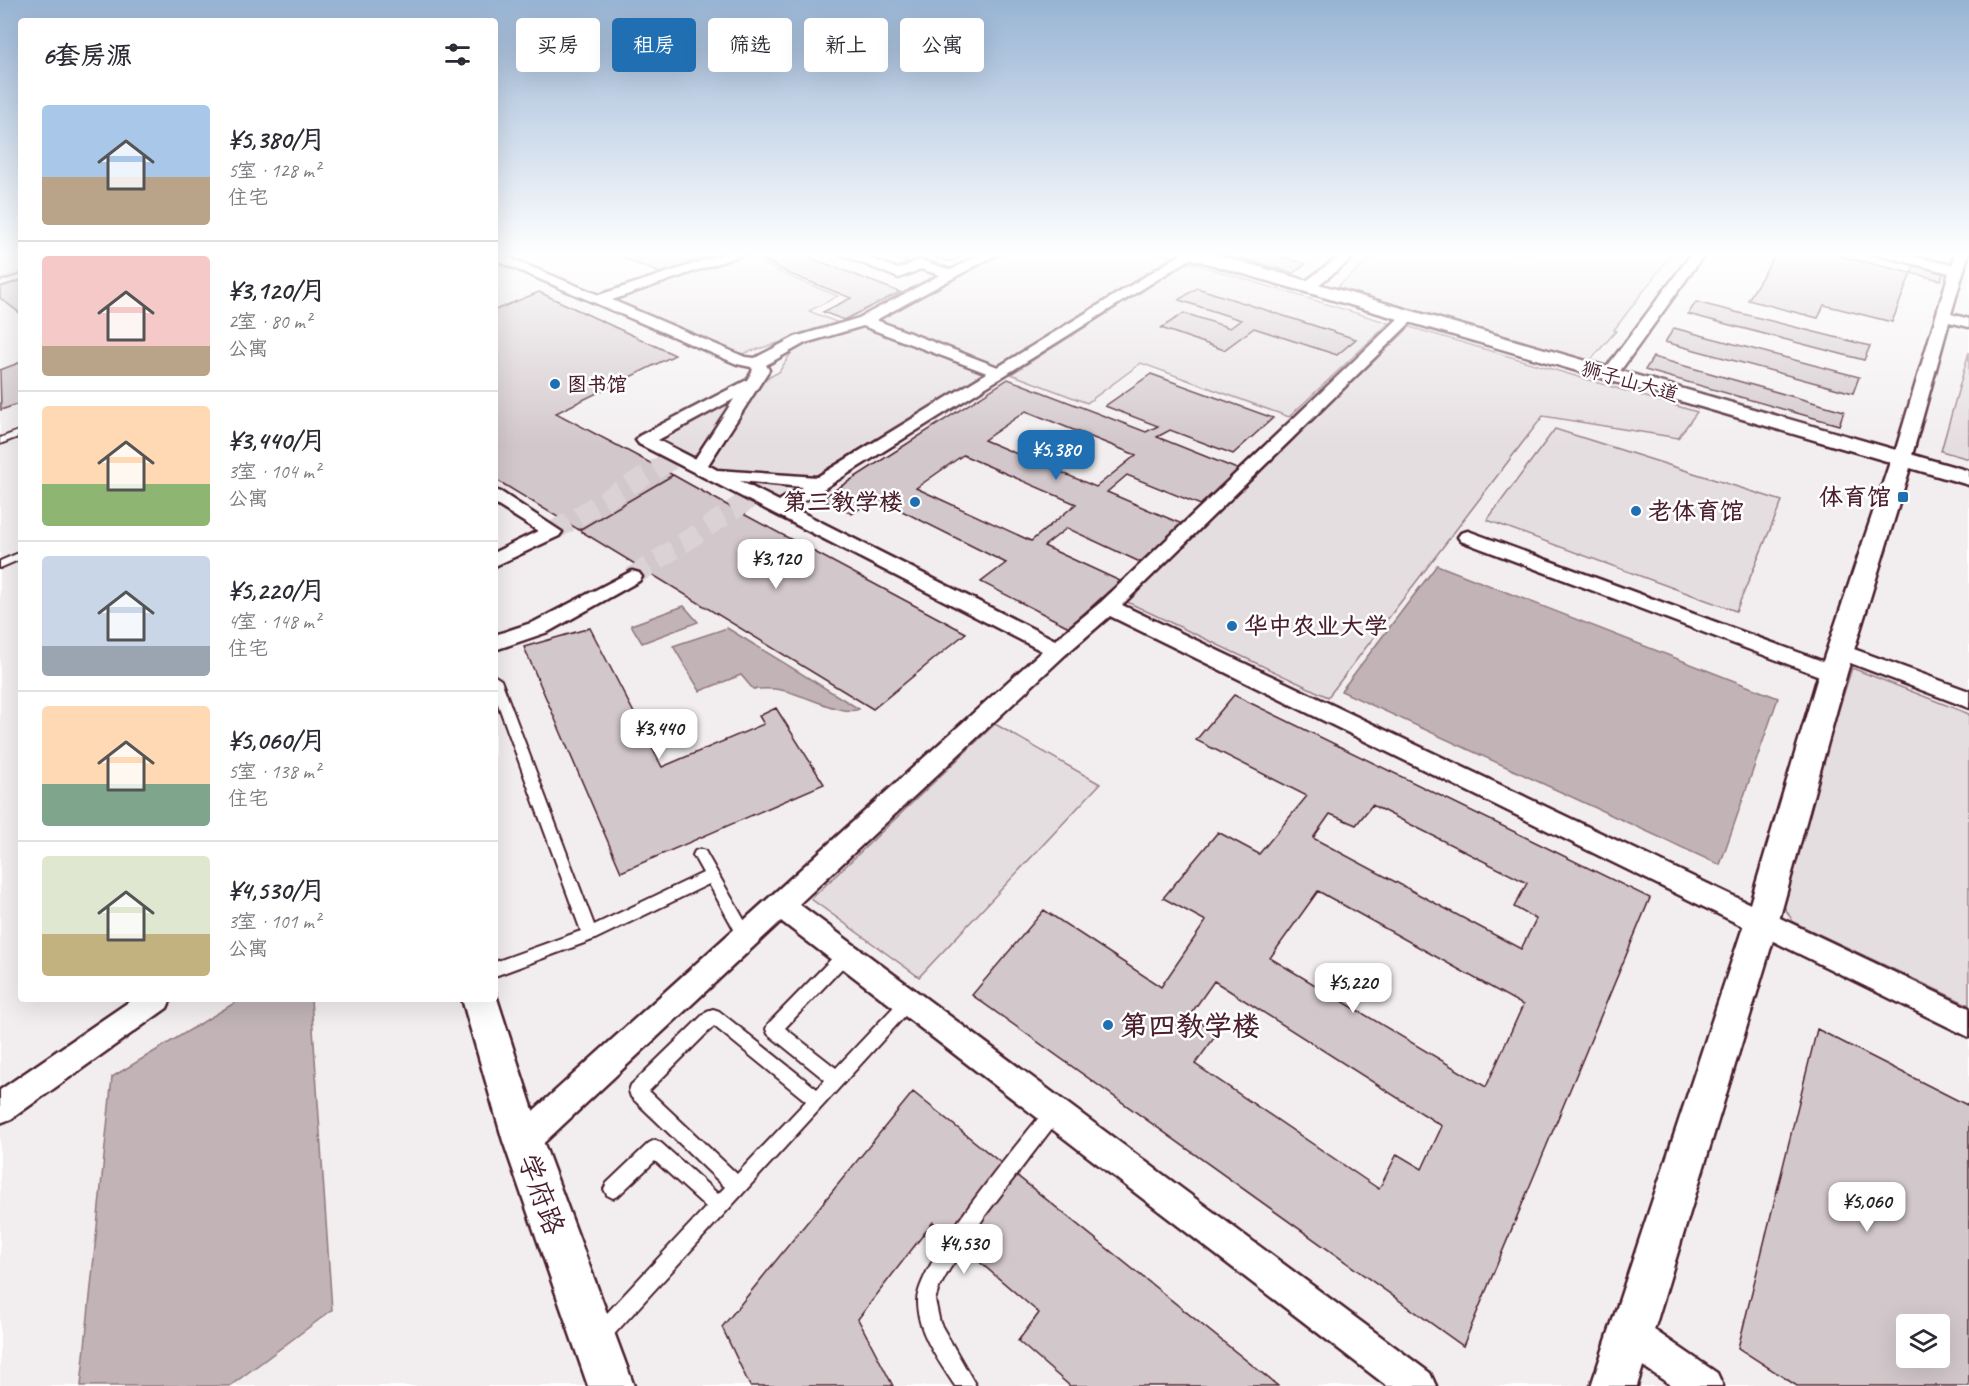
<!DOCTYPE html>
<html lang="zh">
<meta charset="utf-8">
<style>
:root{--surface:#fff;--page:#f2f2f3;--text:#2b2b33;--muted:#7c7c81;--line:#e1e1e2;--accent:#1f6fb2}
body{margin:0;font-family:Caveat,"LXGW WenKai TC",sans-serif;background:var(--page);color:var(--text);height:100vh;display:flex;flex-direction:column;font-size:22px;white-space:nowrap}
*{box-sizing:border-box;margin:0}
p{font-size:20px;color:var(--muted)}
.icon{flex:none;width:33px;height:33px;fill:none;stroke:currentColor;stroke-width:2;stroke-linecap:round;stroke-linejoin:round}
.map{position:relative;flex:1;overflow:hidden}
.details{position:absolute;left:18px;top:18px;width:480px;height:984px;display:flex;flex-direction:column;background:var(--surface);border-radius:6px;box-shadow:0 6px 24px #0002}
.details>*{flex:none}
.banner{position:absolute;left:516px;top:18px;width:570px;height:54px;display:flex;gap:12px}
.fabs{position:absolute;left:1896px;top:1314px;display:grid;gap:12px}
.fabs a{display:grid;place-items:center;width:54px;height:54px;border-radius:6px;background:var(--surface);box-shadow:0 6px 24px #0002;font-size:30px}
.price{position:absolute;translate:-50% -51px;padding:0 14px;border-radius:12px;background:#fff;color:#222;font-size:20px;line-height:39px;filter:drop-shadow(0 2px 3px #0008)}
.price::after{content:'';position:absolute;left:50%;top:36px;width:18px;height:14px;margin-left:-9px;background:inherit;clip-path:polygon(0 0,100% 0,50% 100%)}
.price.on{background:var(--accent);color:#fff}
ul{padding:0;list-style:none}
li{display:flex;align-items:center;gap:18px;height:150px;padding:0 24px}
li+li{border-top:2px solid var(--line)}
li span{display:grid;place-items:center;flex:none;width:168px;height:120px;border-radius:6px;color:#555}
li>.icon{margin-inline-start:auto}
span .icon{width:72px;height:72px;fill:#fffc;stroke-width:1}
li b{font-size:26px}
h2{display:flex;justify-content:space-between;align-items:center;height:72px;padding:0 24px;font-size:26px}
.tag{padding:0 21px;border-radius:6px;background:var(--surface);box-shadow:0 6px 24px #0002;font-size:21px;line-height:54px}
.tag.on{background:var(--accent);color:#fff}
.map>svg:first-child{display:block}
.built{fill:#f2eeef;fill-rule:evenodd}
.green{fill:#e5dee0;stroke:#987e86;stroke-width:1.5}
.water{fill:#c1b3b6;stroke:#91787e;stroke-width:1.5}
.building{fill:#d2c7cb;stroke:#4a1f2b;stroke-width:1.5;fill-rule:evenodd}
.lines{fill:none;stroke-linecap:round;stroke-linejoin:round}
.minor-tunnel{stroke:#dbd2d5;stroke-width:20;stroke-dasharray:20 10;stroke-linecap:butt}
.service-casing{stroke:#4a1f2b;stroke-width:4}
.minor-casing{stroke:#4a1f2b;stroke-width:5}
.tertiary-casing{stroke:#4a1f2b;stroke-width:5}
.service{fill:#fff;fill-rule:evenodd}
.minor{fill:#fff;fill-rule:evenodd}
.tertiary{fill:#fff;fill-rule:evenodd}
.poi-dot{fill:#1f6fb2;stroke:#fff;stroke-width:2}
.labels{text-anchor:middle;stroke-width:5;stroke-linejoin:round;paint-order:stroke}
.far-street-label{font-size:20px;fill:#4a1f2b;stroke:#fff}
.far-poi-label{font-size:20px;font-weight:bold;fill:#4a1f2b;stroke:#fff;text-anchor:start}
.poi-label{font-size:24px;font-weight:bold;fill:#4a1f2b;stroke:#fff;text-anchor:end}
.near-poi-label{font-size:28px;font-weight:bold;fill:#4a1f2b;stroke:#fff;text-anchor:start}
.near-street-label{font-size:28px;fill:#4a1f2b;stroke:#fff}
</style>
<div class="map">
<svg width="1969" height="1386" viewBox="0 0 1969 1386">
<rect width="100%" height="100%" fill="#fff"/>
<filter id="ink" filterUnits="userSpaceOnUse"><feTurbulence type="fractalNoise" baseFrequency=".0167" numOctaves="2"/><feDisplacementMap in="SourceGraphic" scale="12" xChannelSelector="R" yChannelSelector="G"/><feConvolveMatrix kernelMatrix="1 2 1 2 8 2 1 2 1" color-interpolation-filters="sRGB"/></filter>
<g filter="url(#ink)">
<path class="built" d="M0,252H21V999H495V252H1969V1386H0ZM1906,1324H1940V1358H1906Z"/>
<path class="green" d="M1005,252H1157L1172,257L989,374L781,502L657,439L779,372L796,345L863,327Z
M1380,252H1673L1614,330L1616,331L1589,362L1337,287Z
M745,254L790,277L838,296L809,311L841,324L735,356L608,299Z
M1188,262L1389,323L1289,417L1141,363L1087,403L1011,374Z
M1410,327L1697,412L1678,438L1543,416L1328,697L1123,600Z
M1969,352V459L1941,451Z
M1555,429L1782,501L1736,611L1487,520Z
M1852,668L1969,714V1005L1793,922L1779,898Z
M995,724L1100,784L919,977L811,899Z"/>
<path class="water" d="M1437,565L1778,698L1720,865L1341,691Z
M684,606L698,622L642,643L631,625Z
M727,628L859,709C842,717 802,693 781,690C772,688 762,689 753,689L741,675L700,691L673,646Z
M241,999H311L332,1310L230,1386H81L112,1077Z"/>
<path class="building" d="M608,252H693L705,257L665,275Z
M763,252H823L808,257L900,292L844,320L823,312L851,298L790,274L754,255Z
M881,252H923L927,254L910,263Z
M923,252H969L950,262Z
M1231,252H1266L1306,264L1293,273L1228,254Z
M1777,252H1846L1843,257L1911,273L1892,322L1824,305L1818,318L1748,300Z
M1915,264L1944,270L1941,280L1911,273Z
M21,280V314L0,298V286Z
M1197,288L1356,339L1337,355L1254,328L1224,350L1161,328L1184,313L1230,328L1241,320L1179,300Z
M539,292L675,355L556,413L673,475L579,530L495,479V310Z
M1696,302L1870,346L1864,360L1688,314Z
M1674,328L1859,377L1853,393L1665,342Z
M1653,357L1844,411L1839,425L1645,370Z
M21,362V403L1,410L0,370Z
M1151,374L1273,418L1233,454L1170,430L1157,437L1242,471L1203,506L1127,475L1107,492L1182,524L1140,562L1067,528L1044,546L1120,581L1069,627L981,582L1006,563L876,498L852,514L821,499L1008,379L1146,432L1158,426L1105,406ZM1026,411L1136,455L1096,487L984,440ZM963,455L1076,504L1031,541L916,488Z
M673,475L734,509L966,633L873,709L579,530Z
M590,628L662,767L764,724L759,716L776,708L824,784L621,872L524,647Z
M1234,695L1650,898L1463,1346L972,995L1044,910L1161,987L1206,921L1163,898L1218,832L1259,854L1307,796L1196,740ZM1372,805L1527,883L1514,907L1536,919L1521,949L1313,838L1330,814L1356,825ZM1318,891L1523,1005L1486,1087L1270,958ZM1214,981L1442,1126L1422,1169L1397,1154L1379,1189L1195,1064L1217,1034L1190,1015Z
M1817,1029L1969,1106V1386H1797L1738,1348ZM1906,1324H1940V1358H1906Z
M913,1092L1278,1386H1070L1018,1341L1039,1313L933,1222L858,1319L893,1386H750L722,1327Z"/>
<g class="lines">
<path class="minor-tunnel" d="M552,532L678,456
M632,577L754,496"/>
<g class="service-casing">
<path id="service" d="M21,275V279L0,286V282Z
M21,430V436L0,444V438Z
M21,552V559L0,568V561Z
M495,676L501,680L594,925L703,873L693,855L695,851L700,849L705,851L751,932L753,937L751,942L746,943L741,942L709,884L595,939L495,976V962L581,931L495,696Z
M845,948L850,950L852,955L850,960L785,1028L836,1068L903,997L908,995L913,997L916,1002L913,1007L608,1341L601,1344L594,1341L591,1334L594,1327L706,1207L655,1161L619,1195L613,1198L607,1195L604,1189L607,1183L649,1143L655,1140L661,1143L718,1194L725,1187L631,1097L629,1091L631,1085L707,1011L713,1009L719,1011L817,1089L825,1080L768,1034L766,1029L768,1024L840,950ZM714,1026L806,1101L737,1174L649,1091Z
M1054,1104L1060,1106L1062,1112L1060,1118L987,1213L949,1270L939,1288L935,1300L940,1323L976,1386H955C939,1361 918,1334 917,1303C915,1265 1021,1140 1048,1106Z"/>
</g>
<g class="minor-casing">
<path id="minor" d="M495,252L599,295L730,252H750L612,300L745,357L755,358L795,337L859,318L940,275L921,269L899,278L835,252H854L898,269L920,260L951,270L984,252H1001L876,320L998,367L1185,252H1201L793,508L1055,640L1101,602L1403,314H1413L1415,317L1413,320L1122,605L1969,1008V1037L1110,616L1065,655L799,904L1430,1373L1436,1386H1387L781,921L534,1152L523,1157L512,1152L507,1141L512,1130L1042,651L639,444L636,440L639,436L747,380L753,370L751,367L737,364L495,260ZM863,326L987,373L817,477L717,470L708,465L769,370L766,365L805,343ZM734,399L695,459L658,440ZM740,481L802,487L779,501Z
M1345,252H1360L1312,290H1302V284Z
M1693,252H1706L1615,378H1603L1601,375L1603,372Z
M1868,252H1893L1952,265L1955,252H1969L1951,314L1969,319V327L1949,322L1911,459L1902,464L1893,459L1949,273Z
M495,490L501,492L562,532L559,536L495,566V552L538,531L495,504Z
M1468,531L1841,668L1844,673L1841,678L1833,681L1825,678L1461,541L1458,537L1461,533Z
M632,571L639,573L642,577L639,581L548,632L495,650V635L534,622Z
M1840,644L1969,691V708L1832,656L1829,651L1832,646Z
M133,999H171L167,1008L11,1119L0,1123V1090Z
M1631,1318L1644,1323L1717,1373L1723,1386H1672L1618,1349L1613,1336L1618,1323Z"/>
</g>
<g class="tertiary-casing">
<path id="tertiary" d="M1180,252H1207L1969,471V485L1910,468L1847,673L1778,924L1637,1386H1591L1744,924L1819,673L1890,462L1182,256Z
M495,992L543,1141L634,1386H588L503,1141L462,999H495Z"/>
</g>
<use href="#service" class="service"/>
<use href="#minor" class="minor"/>
<use href="#tertiary" class="tertiary"/>
</g>
</g>
<linearGradient id="sky" x2="0" y2="1"><stop stop-color="#98b4d4"/><stop offset="0.57" stop-color="#fff"/><stop offset="1" stop-color="#fff" stop-opacity="0"/></linearGradient>
<rect width="1969" height="446" fill="url(#sky)"/>
<g class="poi-dot">
<circle cx="555" cy="384" r="6"/>
<rect x="1897" y="491" width="12" height="12" rx="3"/>
<circle cx="915" cy="502" r="6"/>
<circle cx="1636" cy="511" r="6"/>
<circle cx="1232" cy="626" r="6"/>
<circle cx="1108" cy="1025" r="6"/>
</g>
<g class="labels">
<g class="far-street-label">
<text transform="translate(1630 381) rotate(16)" y="7">狮子山大道</text>
</g>
<g class="far-poi-label">
<text x="567" y="391">图书馆</text>
</g>
<g class="poi-label">
<text x="1891" y="505">体育馆</text>
<text x="903" y="510">第三教学楼</text>
<text x="1648" y="519" text-anchor="start">老体育馆</text>
<text x="1244" y="634" text-anchor="start">华中农业大学</text>
</g>
<g class="near-poi-label">
<text x="1120" y="1035">第四教学楼</text>
</g>
<g class="near-street-label">
<text transform="translate(542 1194) rotate(70)" y="10">学府路</text>
</g>
</g>
</svg>
<div class="fabs">
<a><svg class="icon" aria-label="layers" viewBox="0 0 24 24"><path d="M12 4l9 5-9 5-9-5zM3 14l9 5 9-5"/></svg></a>
</div>
<b class="price on" style="left:1056px;top:481px">¥5,380</b>
<b class="price" style="left:776px;top:590px">¥3,120</b>
<b class="price" style="left:659px;top:760px">¥3,440</b>
<b class="price" style="left:1353px;top:1014px">¥5,220</b>
<b class="price" style="left:1867px;top:1233px">¥5,060</b>
<b class="price" style="left:964px;top:1275px">¥4,530</b>
<div class="banner">
<a class="tag">买房</a>
<a class="tag on">租房</a>
<a class="tag">筛选</a>
<a class="tag">新上</a>
<a class="tag">公寓</a>
</div>
<section class="details">
<h2>6套房源<svg class="icon" aria-label="filters" viewBox="0 0 24 24"><path d="M4 7h16M4 17h16"/><circle cx="9" cy="7" r="2"/><circle cx="15" cy="17" r="2"/></svg></h2>
<ul>
<li><span style="background:linear-gradient(#a9c7e8 60%,#b9a48a 0)"><svg class="icon" aria-label="home" viewBox="0 0 24 24"><path d="M3 11l9-7 9 7M6 9v11h12V9"/></svg></span><div><b>¥5,380/月</b><p>5室 · 128 m²</p><p>住宅</p></div></li>
<li><span style="background:linear-gradient(#f6c9c9 75%,#b9a48a 0)"><svg class="icon" aria-label="home" viewBox="0 0 24 24"><path d="M3 11l9-7 9 7M6 9v11h12V9"/></svg></span><div><b>¥3,120/月</b><p>2室 · 80 m²</p><p>公寓</p></div></li>
<li><span style="background:linear-gradient(#ffd9b3 65%,#8fb573 0)"><svg class="icon" aria-label="home" viewBox="0 0 24 24"><path d="M3 11l9-7 9 7M6 9v11h12V9"/></svg></span><div><b>¥3,440/月</b><p>3室 · 104 m²</p><p>公寓</p></div></li>
<li><span style="background:linear-gradient(#c9d6e8 75%,#9aa5b1 0)"><svg class="icon" aria-label="home" viewBox="0 0 24 24"><path d="M3 11l9-7 9 7M6 9v11h12V9"/></svg></span><div><b>¥5,220/月</b><p>4室 · 148 m²</p><p>住宅</p></div></li>
<li><span style="background:linear-gradient(#ffd9b3 65%,#7fa58c 0)"><svg class="icon" aria-label="home" viewBox="0 0 24 24"><path d="M3 11l9-7 9 7M6 9v11h12V9"/></svg></span><div><b>¥5,060/月</b><p>5室 · 138 m²</p><p>住宅</p></div></li>
<li><span style="background:linear-gradient(#dfe7d0 65%,#c2b280 0)"><svg class="icon" aria-label="home" viewBox="0 0 24 24"><path d="M3 11l9-7 9 7M6 9v11h12V9"/></svg></span><div><b>¥4,530/月</b><p>3室 · 101 m²</p><p>公寓</p></div></li>
</ul>
</section>
</div>
